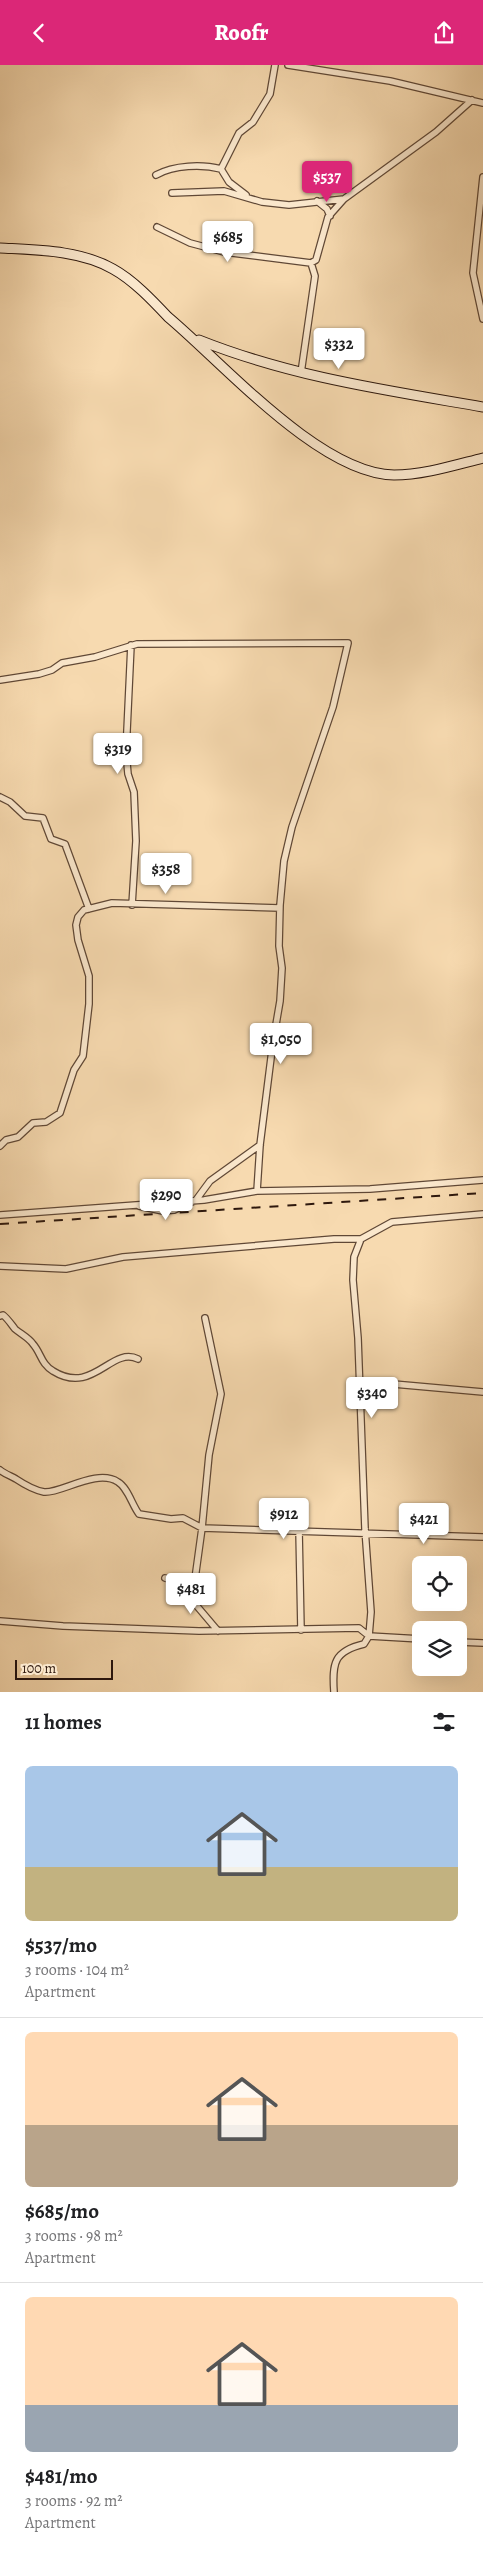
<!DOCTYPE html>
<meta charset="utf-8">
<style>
:root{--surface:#fff;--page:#f2f2f2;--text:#202124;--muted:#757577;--line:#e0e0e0;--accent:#db2777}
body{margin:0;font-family:Alegreya,serif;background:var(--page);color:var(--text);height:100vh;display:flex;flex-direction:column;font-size:19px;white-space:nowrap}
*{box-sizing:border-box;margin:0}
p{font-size:16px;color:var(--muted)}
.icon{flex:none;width:28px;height:28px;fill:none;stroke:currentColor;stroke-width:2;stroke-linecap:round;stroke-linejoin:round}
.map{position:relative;height:1627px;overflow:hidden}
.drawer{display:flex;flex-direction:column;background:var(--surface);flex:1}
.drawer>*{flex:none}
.buttons{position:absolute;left:412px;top:1491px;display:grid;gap:10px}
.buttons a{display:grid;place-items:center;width:55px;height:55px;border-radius:8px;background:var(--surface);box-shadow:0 5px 20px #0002;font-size:25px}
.scale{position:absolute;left:15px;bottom:12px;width:98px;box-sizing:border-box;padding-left:5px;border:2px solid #2e180d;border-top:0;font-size:14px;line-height:18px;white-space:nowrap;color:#2e180d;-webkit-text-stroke:4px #fae7cc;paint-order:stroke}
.price{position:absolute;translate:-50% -42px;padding:0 11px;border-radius:5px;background:#fff;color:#222;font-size:16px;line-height:32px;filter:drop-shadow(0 1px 2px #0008)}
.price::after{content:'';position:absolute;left:50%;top:30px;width:15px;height:11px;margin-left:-8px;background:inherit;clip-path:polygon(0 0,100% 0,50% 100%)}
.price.on{background:var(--accent);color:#fff}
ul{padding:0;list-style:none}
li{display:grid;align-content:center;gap:10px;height:265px;padding:0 25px}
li+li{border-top:1px solid var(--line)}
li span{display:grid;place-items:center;height:155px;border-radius:8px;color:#555}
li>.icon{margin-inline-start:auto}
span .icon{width:90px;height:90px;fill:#fffc;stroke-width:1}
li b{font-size:21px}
h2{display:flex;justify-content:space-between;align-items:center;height:60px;padding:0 25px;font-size:21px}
header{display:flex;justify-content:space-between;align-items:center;height:65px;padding:0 25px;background:var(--accent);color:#fff;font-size:22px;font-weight:800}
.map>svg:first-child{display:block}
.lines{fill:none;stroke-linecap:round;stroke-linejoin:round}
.street-casing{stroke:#604836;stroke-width:8}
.secondary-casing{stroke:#2e180d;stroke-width:11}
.street{stroke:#fae7cc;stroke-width:5.5}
.secondary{stroke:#fae7cc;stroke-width:9}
.rail{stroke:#2e180d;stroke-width:2;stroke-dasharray:9 9;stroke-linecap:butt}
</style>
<header><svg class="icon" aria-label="back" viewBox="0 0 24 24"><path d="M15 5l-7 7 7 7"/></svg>Roofr<svg class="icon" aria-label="share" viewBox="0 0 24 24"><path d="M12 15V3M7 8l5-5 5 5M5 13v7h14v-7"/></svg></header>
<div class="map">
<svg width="483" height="1627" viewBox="0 0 483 1627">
<rect width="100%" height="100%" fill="#f7dab0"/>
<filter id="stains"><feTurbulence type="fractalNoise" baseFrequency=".004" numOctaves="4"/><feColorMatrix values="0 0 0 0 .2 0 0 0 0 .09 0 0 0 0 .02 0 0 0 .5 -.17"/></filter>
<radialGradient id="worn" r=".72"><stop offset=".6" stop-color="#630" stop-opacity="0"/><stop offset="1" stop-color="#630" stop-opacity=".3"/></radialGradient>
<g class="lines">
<g class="street-casing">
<path id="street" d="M288,0L390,16L483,38
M221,104L239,68L253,57L270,29L275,0
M156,110C174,100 202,99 221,104L229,117L246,130
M483,112L473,208L483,254
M172,128L224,126L262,137L289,140L344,134
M317,136L327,144L330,151
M157,162L190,178L224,187L311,198
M301,308L315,211L311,198L316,195L328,152L344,134L436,67L472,35
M131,580L126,687L128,709L134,727L136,776L132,840
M0,615L39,609L52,605L62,598L95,592L137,579L348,578L333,642L292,762L284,796L280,840L279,881L282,903L280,936L273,977L260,1080L257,1126
M0,732L10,737L25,751L43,753L51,774L65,779L89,844
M0,1081L6,1075L18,1072L33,1058L46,1057L60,1048L74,1005L83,991L89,939V911L78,875L76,860L78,852L84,845L112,838L280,843
M139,1141L163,1146L174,1145L196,1135L210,1116L260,1080
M0,1150L204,1135L257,1126L370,1124L483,1115
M0,1201L66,1204L123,1192L334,1174H361
M0,1251L3,1250C8,1254 11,1259 15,1264C21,1269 29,1273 33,1279C41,1288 41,1299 53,1306C93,1331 111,1281 138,1294
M360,1316L483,1327
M0,1405C5,1409 11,1411 16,1414C25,1420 33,1425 44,1427C60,1429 97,1403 118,1417C128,1423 132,1440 139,1449L171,1454L183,1453L202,1463L209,1390L221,1329L205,1253
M299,1465L301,1565
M165,1513L194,1521L202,1463L483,1472
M194,1521L196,1540L218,1566
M0,1556L63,1561L199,1566L359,1563L369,1571L421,1574
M459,1577L483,1578
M334,1627C332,1598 334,1586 364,1579L369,1571L371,1547L365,1464L358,1273L353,1215L354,1192L361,1174L392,1157L483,1149"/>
</g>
<g class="secondary-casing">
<path id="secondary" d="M0,183C36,185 80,185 113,204C133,215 152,235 168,252C223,298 320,409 394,410C423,410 455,400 483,393
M199,275C292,312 385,325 483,342"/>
</g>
<use href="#street" class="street"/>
<use href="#secondary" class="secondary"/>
<path class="rail" d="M0,1159L483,1128"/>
</g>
<rect width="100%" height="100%" filter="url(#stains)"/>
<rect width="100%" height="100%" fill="url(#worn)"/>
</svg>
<div class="buttons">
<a><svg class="icon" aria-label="locate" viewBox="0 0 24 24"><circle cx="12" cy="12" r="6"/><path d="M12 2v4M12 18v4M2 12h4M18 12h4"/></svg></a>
<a><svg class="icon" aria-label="layers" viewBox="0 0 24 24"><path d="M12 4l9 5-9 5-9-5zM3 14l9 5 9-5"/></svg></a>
</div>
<div class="scale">100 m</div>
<b class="price on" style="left:327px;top:138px">$537</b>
<b class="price" style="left:228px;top:198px">$685</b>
<b class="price" style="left:339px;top:305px">$332</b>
<b class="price" style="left:118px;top:710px">$319</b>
<b class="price" style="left:166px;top:830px">$358</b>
<b class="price" style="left:281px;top:1000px">$1,050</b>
<b class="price" style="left:166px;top:1156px">$290</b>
<b class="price" style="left:372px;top:1354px">$340</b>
<b class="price" style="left:284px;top:1475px">$912</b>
<b class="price" style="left:424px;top:1480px">$421</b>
<b class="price" style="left:191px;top:1550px">$481</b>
</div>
<section class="drawer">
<h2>11 homes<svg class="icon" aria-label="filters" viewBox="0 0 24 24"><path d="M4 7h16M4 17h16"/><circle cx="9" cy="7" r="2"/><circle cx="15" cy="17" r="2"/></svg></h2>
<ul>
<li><span style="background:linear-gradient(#a9c7e8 65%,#c2b280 0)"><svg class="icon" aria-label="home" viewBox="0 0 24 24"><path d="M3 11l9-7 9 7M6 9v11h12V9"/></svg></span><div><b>$537/mo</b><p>3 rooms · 104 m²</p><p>Apartment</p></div></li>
<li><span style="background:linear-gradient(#ffd9b3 60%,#b9a48a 0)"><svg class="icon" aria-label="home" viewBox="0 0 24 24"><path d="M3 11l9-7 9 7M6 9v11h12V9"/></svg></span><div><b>$685/mo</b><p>3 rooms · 98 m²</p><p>Apartment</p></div></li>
<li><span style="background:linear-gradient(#ffd9b3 70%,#9aa5b1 0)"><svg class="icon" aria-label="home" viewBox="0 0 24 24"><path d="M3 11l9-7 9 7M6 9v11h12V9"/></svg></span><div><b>$481/mo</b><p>3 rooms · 92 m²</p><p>Apartment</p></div></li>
</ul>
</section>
